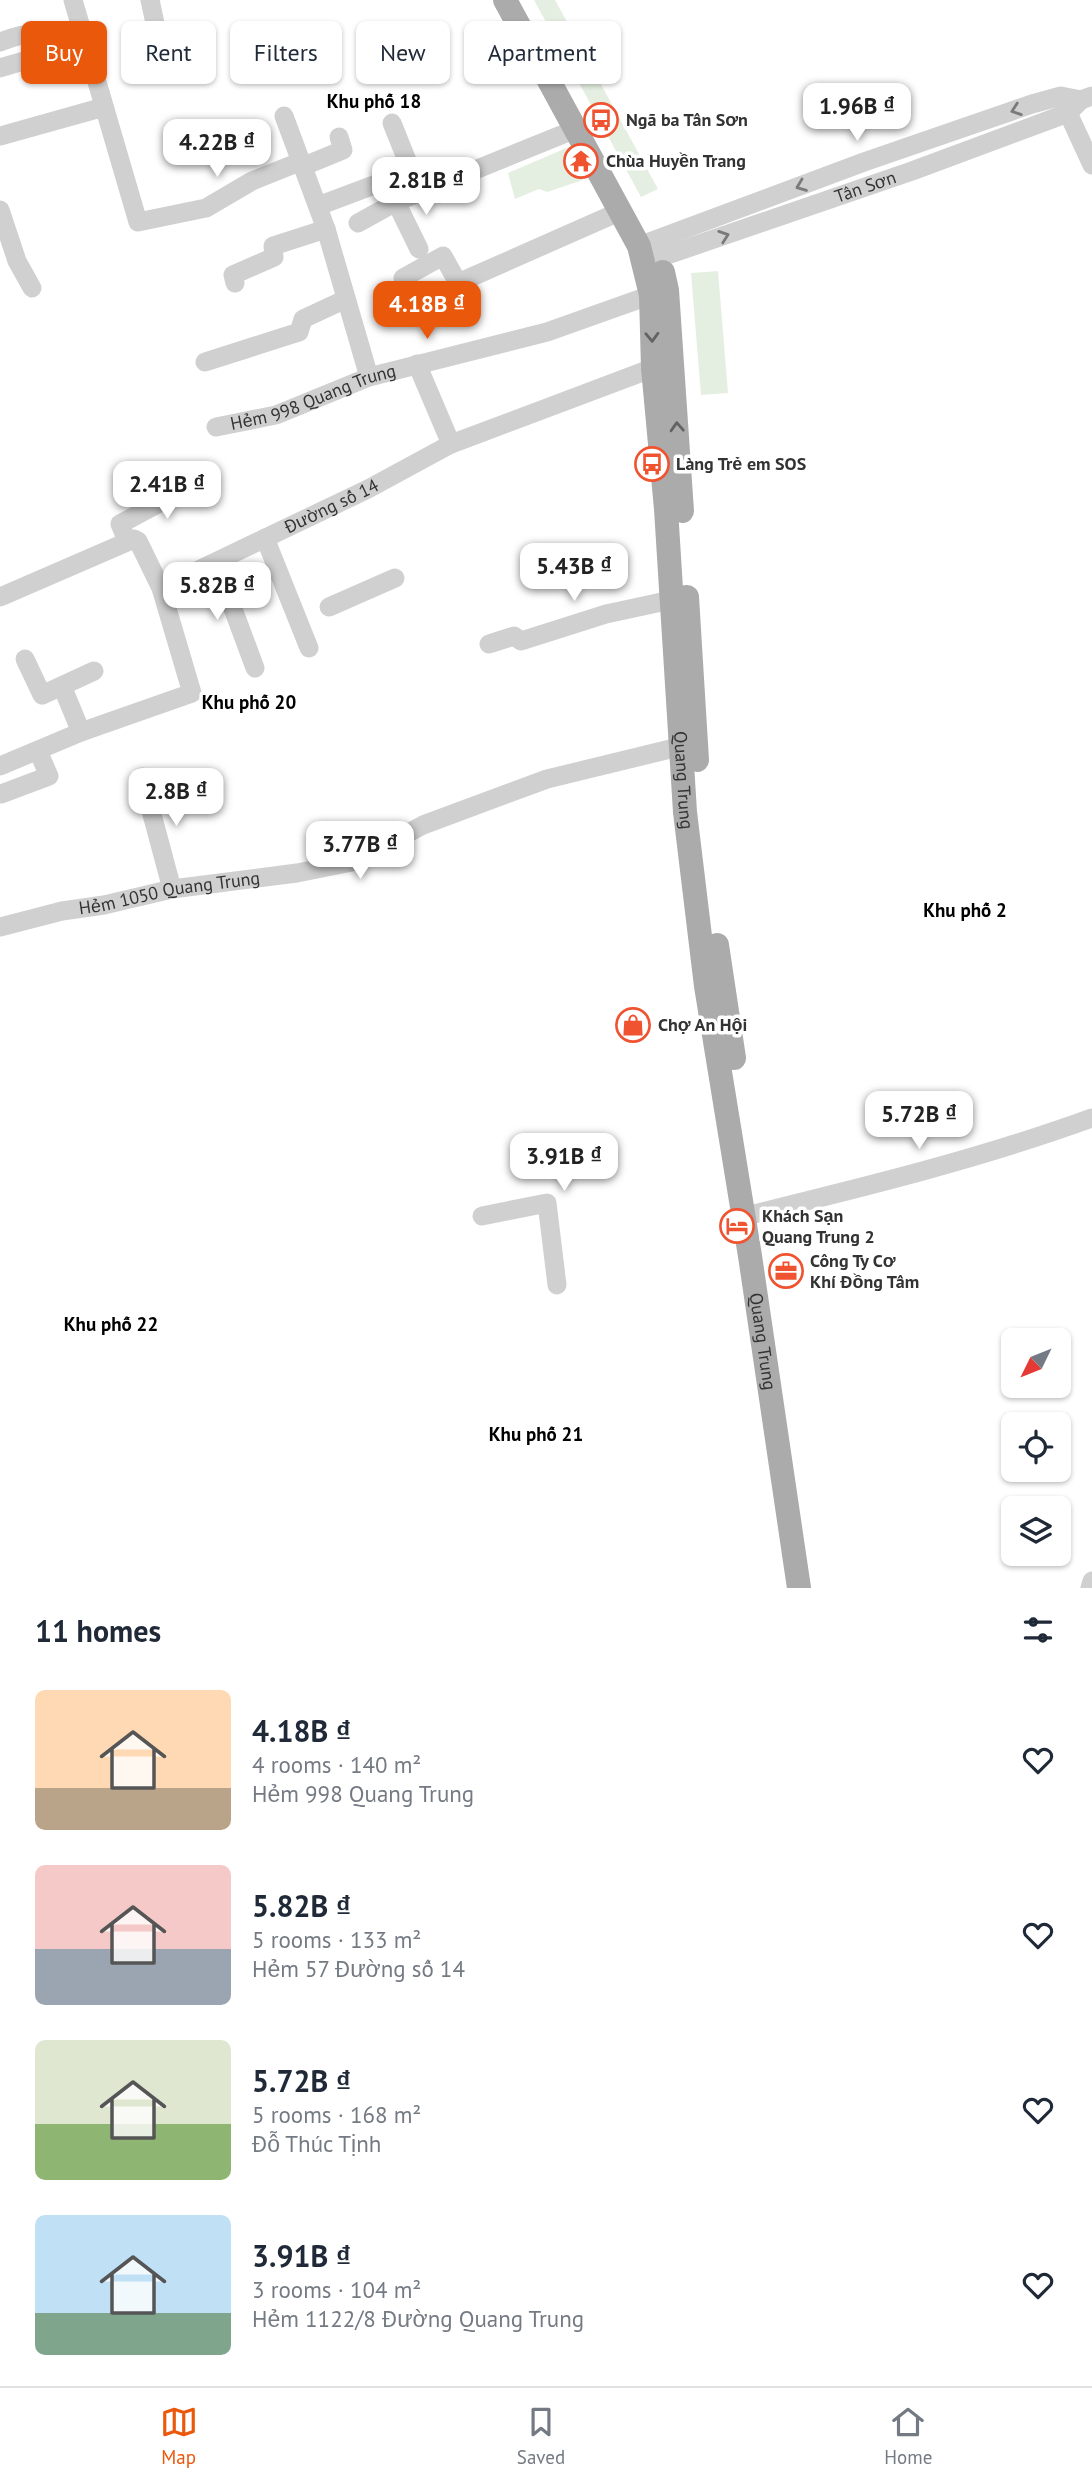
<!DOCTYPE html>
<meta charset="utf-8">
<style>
:root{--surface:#fff;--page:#f6f6f7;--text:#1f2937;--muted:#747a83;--line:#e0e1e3;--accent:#ea580c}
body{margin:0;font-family:"PT Sans",sans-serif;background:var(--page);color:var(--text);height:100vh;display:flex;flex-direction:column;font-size:26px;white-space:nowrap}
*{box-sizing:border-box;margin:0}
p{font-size:23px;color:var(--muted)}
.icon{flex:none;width:38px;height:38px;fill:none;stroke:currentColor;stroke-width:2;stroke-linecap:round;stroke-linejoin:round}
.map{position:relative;height:1588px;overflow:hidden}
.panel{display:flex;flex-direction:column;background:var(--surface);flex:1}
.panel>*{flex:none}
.hud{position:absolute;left:21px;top:21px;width:700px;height:63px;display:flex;gap:14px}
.needle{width:46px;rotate:227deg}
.fabs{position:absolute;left:1001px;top:1328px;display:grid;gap:14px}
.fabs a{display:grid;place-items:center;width:70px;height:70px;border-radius:10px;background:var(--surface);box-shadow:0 2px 5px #0004;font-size:35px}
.price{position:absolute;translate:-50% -60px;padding:0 16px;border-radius:14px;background:#fff;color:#222;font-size:23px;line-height:46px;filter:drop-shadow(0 2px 4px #0008)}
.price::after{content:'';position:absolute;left:50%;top:42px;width:21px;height:16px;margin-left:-10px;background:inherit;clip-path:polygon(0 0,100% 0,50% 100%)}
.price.on{background:var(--accent);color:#fff}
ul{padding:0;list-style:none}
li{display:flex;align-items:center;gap:21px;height:175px;padding:0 35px}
li span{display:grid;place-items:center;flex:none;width:196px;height:140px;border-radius:10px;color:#555}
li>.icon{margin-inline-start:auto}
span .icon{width:84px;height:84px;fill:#fffc;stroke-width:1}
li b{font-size:30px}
h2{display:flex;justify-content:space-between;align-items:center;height:84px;padding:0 35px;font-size:30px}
.pill{padding:0 24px;border-radius:10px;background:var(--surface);box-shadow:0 2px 5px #0004;font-size:24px;line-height:63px}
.pill.on{background:var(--accent);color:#fff}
.tabs{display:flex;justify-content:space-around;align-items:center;height:98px;border-top:2px solid var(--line);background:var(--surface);font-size:19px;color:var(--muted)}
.tabs a{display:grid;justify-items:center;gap:4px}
.tabs .on{color:var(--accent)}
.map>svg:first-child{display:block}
.green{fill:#e5efe1}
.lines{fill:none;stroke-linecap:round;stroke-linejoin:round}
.minor{stroke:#d0d0d0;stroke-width:19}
.major{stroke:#ababab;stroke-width:24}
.oneway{stroke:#7a7a7a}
.oneway2{stroke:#636363}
.labels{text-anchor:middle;stroke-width:7;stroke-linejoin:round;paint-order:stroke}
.poi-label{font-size:18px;font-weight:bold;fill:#333;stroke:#fff;text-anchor:start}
.street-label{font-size:18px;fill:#333;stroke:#fff}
.neighbourhood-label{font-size:19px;font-weight:bold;fill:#000;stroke:#fff}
</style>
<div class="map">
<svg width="1092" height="1588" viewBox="0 0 1092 1588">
<rect width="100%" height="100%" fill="#fff"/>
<path class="green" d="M534,0H555L658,189L641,197Z
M571,146L583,180L547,192L539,189L515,199L508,173Z
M718,271L728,393L701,395L691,273Z"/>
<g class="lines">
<g class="minor">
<path d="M73,0L138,222L206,208L252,181L302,161"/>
<path d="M150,0L165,70"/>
<path d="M0,42C15,37 28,30 41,40L81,27"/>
<path d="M0,68L41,56V40"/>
<path d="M1063,102L1092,165"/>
<path d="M284,116L326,229L369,377"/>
<path d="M392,123L420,193"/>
<path d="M0,136L104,107"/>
<path d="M304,166L343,150L339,137"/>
<path d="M318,206L382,182L396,202L419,249"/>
<path d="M0,210L17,261L32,288"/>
<path d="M358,223L396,202L576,129"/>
<path d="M639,246L864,162L1032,104L1061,96L1081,100"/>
<path id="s1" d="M644,263L912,171L1068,113L1081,100L1092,96"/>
<path d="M403,278L443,256L458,283L621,211"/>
<path d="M235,283L233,275L274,257L273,246L326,229"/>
<path d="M205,362L299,332L303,319L346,299"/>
<path d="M417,364L451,444"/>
<path id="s2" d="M216,427L276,415L369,377L547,332L651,295"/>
<path d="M265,538L309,648"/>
<path d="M127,541L120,524L180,492"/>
<path d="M216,563L255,668"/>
<path id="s3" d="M0,597L134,539L138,541L161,588L368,489L451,444L653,368"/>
<path d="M329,607L395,578"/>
<path d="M489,644L514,636L521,641L606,614L671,600"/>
<path d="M25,659L42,695L94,671"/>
<path d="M62,686L81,732"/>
<path d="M0,766L81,732L192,693L161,588"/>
<path d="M142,777L172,889"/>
<path d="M1,794L49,776L38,751"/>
<path id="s4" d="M0,927L62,911L104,905L172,889L297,873L357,861L423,825L547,779L695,743"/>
<path d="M754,1214C868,1186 982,1158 1092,1118"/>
<path d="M482,1216L547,1203L557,1285"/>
<path d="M1090,1588L1092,1581"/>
</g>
<g class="major">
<path id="s5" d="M505,0L639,246L651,295L653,368L666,509L685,812L706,986L750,1256L799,1588"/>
<path d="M663,272L667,290L682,511"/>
<path d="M687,597L697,760"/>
<path d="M717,945L734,1058"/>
</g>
</g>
<defs><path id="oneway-chevron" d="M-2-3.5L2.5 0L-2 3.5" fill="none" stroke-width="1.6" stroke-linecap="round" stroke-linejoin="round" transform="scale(1.75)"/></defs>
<g class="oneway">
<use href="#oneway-chevron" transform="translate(1016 110) rotate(161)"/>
<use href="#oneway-chevron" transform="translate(801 186) rotate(159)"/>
<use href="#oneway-chevron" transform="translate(724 236) rotate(-19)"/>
</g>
<g class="oneway2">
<use href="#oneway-chevron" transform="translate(652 337) rotate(88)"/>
<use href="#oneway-chevron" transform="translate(677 427) rotate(-93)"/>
</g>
<defs>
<g id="bus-ring" transform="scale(1.75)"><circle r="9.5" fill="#fff" stroke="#ef5330" stroke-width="1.5"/><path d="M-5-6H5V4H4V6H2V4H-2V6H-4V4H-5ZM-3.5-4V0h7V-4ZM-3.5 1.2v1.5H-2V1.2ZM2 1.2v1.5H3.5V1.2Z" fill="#ef5330"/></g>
<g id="temple-ring" transform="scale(1.75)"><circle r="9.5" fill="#fff" stroke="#ef5330" stroke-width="1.5"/><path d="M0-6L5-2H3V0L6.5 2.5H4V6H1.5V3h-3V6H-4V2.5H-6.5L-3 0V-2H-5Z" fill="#ef5330"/></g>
<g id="shop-ring" transform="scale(1.75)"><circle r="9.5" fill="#fff" stroke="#ef5330" stroke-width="1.5"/><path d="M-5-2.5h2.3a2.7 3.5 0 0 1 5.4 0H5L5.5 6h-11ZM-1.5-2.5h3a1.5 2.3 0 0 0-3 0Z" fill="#ef5330"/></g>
<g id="hotel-ring" transform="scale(1.75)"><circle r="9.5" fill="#fff" stroke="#ef5330" stroke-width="1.5"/><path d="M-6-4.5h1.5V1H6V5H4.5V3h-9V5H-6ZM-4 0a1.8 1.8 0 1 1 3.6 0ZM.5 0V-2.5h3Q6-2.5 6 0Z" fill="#ef5330"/></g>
<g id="office-ring" transform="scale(1.75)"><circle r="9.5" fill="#fff" stroke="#ef5330" stroke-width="1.5"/><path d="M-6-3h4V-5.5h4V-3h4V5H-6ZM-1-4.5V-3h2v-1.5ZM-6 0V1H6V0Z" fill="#ef5330"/></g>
</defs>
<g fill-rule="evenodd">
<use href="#bus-ring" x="601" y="120"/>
<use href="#temple-ring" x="581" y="161"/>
<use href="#bus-ring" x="652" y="464"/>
<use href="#shop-ring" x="633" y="1025"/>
<use href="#hotel-ring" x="737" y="1226"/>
<use href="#office-ring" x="786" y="1271"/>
</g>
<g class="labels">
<g class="poi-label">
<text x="626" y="126">Ngã ba Tân Sơn</text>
<text x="606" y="167">Chùa Huyền Trang</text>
<text x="676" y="470">Làng Trẻ em SOS</text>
<text x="658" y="1031">Chợ An Hội</text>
<text x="762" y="1222">Khách Sạn<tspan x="762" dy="21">Quang Trung 2</tspan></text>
<text x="810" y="1267">Công Ty Cơ<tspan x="810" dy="21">Khí Đồng Tâm</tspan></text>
</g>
<g class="street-label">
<text dy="6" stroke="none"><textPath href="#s1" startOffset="234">Tân Sơn</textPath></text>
<text dy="6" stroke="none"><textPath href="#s2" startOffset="102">Hẻm 998 Quang Trung</textPath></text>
<text dy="6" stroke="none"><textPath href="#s3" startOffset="392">Đường số 14</textPath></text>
<text dy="6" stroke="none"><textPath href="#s5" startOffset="817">Quang Trung</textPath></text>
<text dy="6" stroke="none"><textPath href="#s4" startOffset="173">Hẻm 1050 Quang Trung</textPath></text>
<text dy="6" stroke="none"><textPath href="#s5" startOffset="1384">Quang Trung</textPath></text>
</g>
<g class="neighbourhood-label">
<text x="374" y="108">Khu phố 18</text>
<text x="249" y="709">Khu phố 20</text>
<text x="965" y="917">Khu phố 2</text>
<text x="111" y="1331">Khu phố 22</text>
<text x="536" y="1441">Khu phố 21</text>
</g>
</g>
</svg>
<div class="fabs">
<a><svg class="needle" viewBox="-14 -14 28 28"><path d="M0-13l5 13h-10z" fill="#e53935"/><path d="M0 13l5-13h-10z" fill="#747a83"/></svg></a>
<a><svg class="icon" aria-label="locate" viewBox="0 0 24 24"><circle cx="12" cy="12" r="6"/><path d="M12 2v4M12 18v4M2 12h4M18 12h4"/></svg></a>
<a><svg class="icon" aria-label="layers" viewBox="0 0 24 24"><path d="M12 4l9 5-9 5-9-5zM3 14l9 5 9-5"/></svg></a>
</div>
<b class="price" style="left:857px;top:143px">1.96B ₫</b>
<b class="price" style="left:217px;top:179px">4.22B ₫</b>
<b class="price" style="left:426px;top:217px">2.81B ₫</b>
<b class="price on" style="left:427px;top:341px">4.18B ₫</b>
<b class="price" style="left:167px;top:521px">2.41B ₫</b>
<b class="price" style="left:574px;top:603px">5.43B ₫</b>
<b class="price" style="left:217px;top:622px">5.82B ₫</b>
<b class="price" style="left:176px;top:828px">2.8B ₫</b>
<b class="price" style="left:360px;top:881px">3.77B ₫</b>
<b class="price" style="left:919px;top:1151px">5.72B ₫</b>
<b class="price" style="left:564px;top:1193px">3.91B ₫</b>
<div class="hud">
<a class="pill on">Buy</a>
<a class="pill">Rent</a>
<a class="pill">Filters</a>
<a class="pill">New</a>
<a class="pill">Apartment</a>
</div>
</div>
<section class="panel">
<h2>11 homes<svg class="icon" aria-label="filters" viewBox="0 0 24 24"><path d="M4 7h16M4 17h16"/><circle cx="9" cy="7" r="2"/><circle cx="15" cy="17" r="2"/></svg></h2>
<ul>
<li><span style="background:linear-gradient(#ffd9b3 70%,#b9a48a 0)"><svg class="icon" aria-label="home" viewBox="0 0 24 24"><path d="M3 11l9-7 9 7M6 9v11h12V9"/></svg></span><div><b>4.18B ₫</b><p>4 rooms · 140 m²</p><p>Hẻm 998 Quang Trung</p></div><svg class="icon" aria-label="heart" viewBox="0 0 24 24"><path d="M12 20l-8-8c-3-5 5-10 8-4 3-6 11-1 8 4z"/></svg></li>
<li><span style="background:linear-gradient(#f6c9c9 60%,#9aa5b1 0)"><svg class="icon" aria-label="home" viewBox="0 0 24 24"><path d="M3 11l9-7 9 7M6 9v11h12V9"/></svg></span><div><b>5.82B ₫</b><p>5 rooms · 133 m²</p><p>Hẻm 57 Đường số 14</p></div><svg class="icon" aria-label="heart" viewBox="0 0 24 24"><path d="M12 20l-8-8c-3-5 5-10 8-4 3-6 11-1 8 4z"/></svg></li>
<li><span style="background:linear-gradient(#dfe7d0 60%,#8fb573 0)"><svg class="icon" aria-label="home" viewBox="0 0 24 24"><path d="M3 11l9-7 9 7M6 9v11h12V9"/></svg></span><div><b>5.72B ₫</b><p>5 rooms · 168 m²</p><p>Đỗ Thúc Tịnh</p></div><svg class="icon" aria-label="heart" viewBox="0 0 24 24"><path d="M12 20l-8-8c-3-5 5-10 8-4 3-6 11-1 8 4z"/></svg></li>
<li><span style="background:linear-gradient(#bfe0f5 70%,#7fa58c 0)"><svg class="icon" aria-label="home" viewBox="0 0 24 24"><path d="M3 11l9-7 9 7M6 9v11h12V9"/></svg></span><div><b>3.91B ₫</b><p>3 rooms · 104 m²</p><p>Hẻm 1122/8 Đường Quang Trung</p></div><svg class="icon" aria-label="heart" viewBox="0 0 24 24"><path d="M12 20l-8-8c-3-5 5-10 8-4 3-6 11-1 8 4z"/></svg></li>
</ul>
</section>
<nav class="tabs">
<a class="on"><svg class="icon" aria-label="map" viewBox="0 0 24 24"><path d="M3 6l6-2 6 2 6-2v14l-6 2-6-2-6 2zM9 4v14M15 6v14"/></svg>Map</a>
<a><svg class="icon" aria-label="saved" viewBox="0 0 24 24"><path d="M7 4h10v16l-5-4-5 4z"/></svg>Saved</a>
<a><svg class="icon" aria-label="home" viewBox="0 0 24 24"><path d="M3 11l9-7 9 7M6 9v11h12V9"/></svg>Home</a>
</nav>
